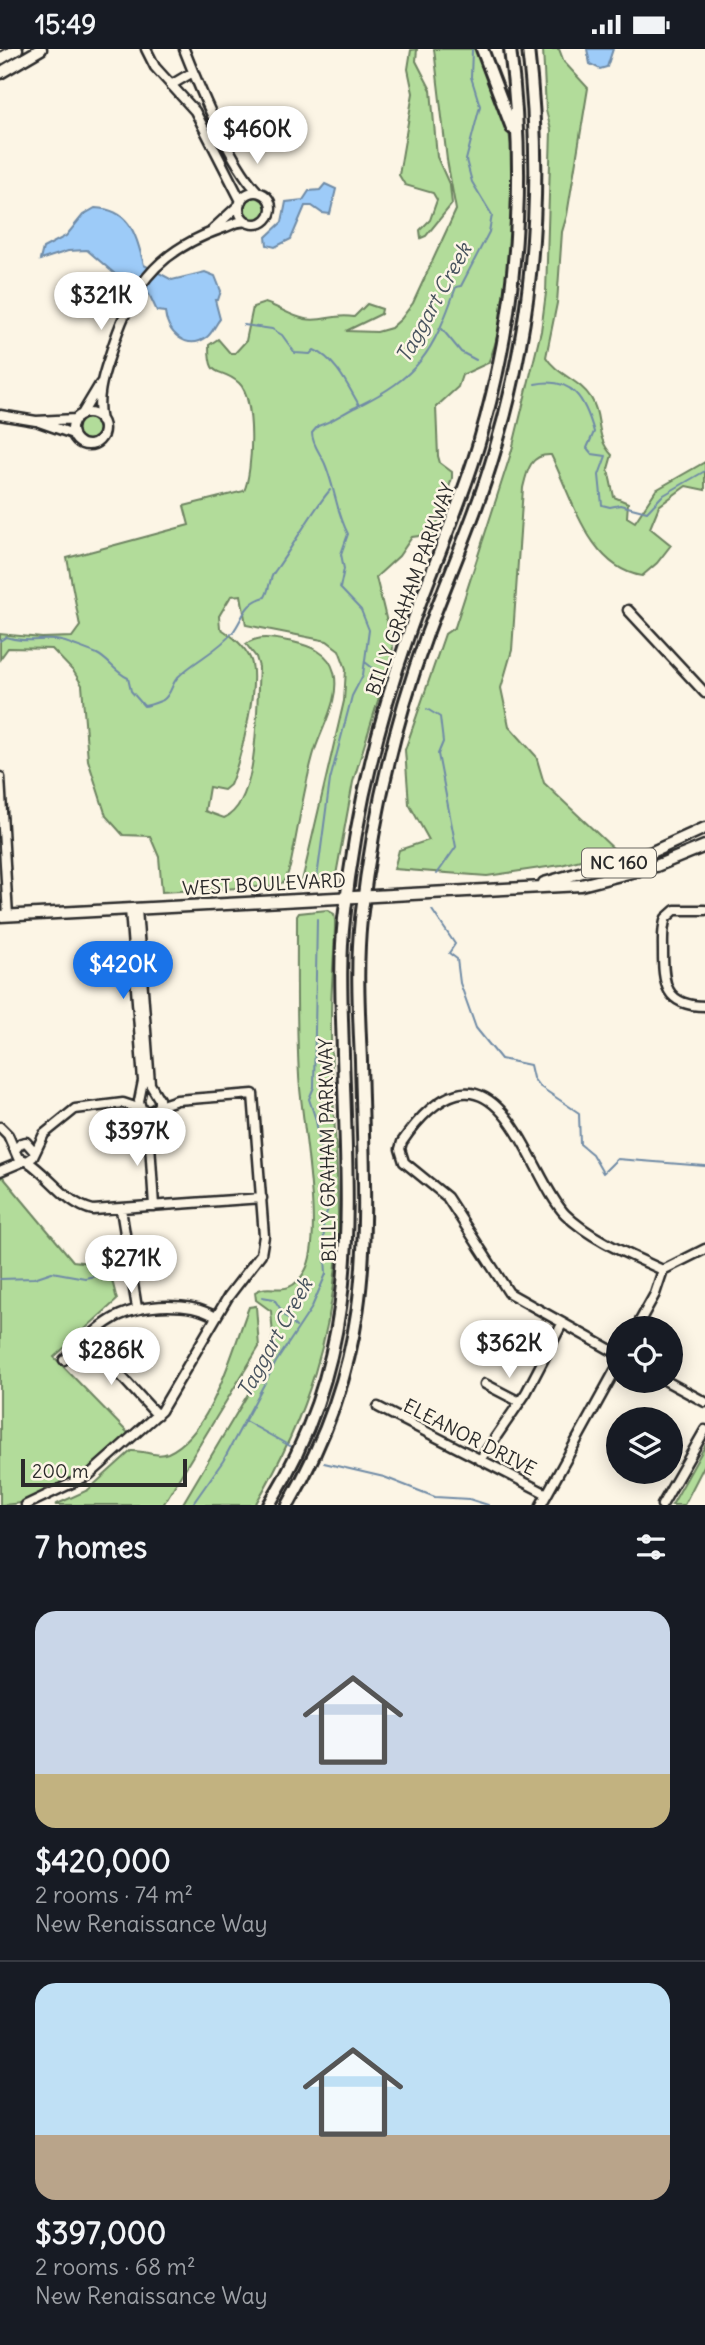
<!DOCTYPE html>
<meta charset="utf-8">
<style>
:root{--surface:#171b24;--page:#242831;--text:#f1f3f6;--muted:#9ea1a6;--line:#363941;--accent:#1a73e8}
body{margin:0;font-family:Delius,sans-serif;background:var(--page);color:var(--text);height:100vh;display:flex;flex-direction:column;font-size:26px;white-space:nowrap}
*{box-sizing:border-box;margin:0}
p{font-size:23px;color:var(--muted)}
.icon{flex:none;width:38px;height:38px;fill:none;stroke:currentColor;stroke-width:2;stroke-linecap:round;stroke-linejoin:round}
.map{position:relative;height:1456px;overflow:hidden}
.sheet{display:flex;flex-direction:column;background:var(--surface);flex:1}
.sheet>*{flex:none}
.buttons{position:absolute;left:606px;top:1267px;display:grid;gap:14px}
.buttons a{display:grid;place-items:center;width:77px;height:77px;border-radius:50%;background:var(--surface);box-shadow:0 4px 18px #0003;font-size:35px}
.scale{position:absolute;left:21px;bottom:18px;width:166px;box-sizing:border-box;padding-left:7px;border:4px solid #2b2b2b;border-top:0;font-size:19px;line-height:24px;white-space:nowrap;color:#2b2b2b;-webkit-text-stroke:5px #fcf5e5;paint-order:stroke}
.price{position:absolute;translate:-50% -60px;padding:0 16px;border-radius:24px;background:#fff;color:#222;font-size:23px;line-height:46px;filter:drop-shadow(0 2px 4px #0008)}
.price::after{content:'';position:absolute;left:50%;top:42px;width:21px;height:16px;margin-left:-10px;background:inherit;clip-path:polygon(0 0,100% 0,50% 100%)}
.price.current{background:var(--accent);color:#fff}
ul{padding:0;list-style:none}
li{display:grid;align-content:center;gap:14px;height:371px;padding:0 35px}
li+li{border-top:2px solid var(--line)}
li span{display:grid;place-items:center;height:217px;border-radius:21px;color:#555}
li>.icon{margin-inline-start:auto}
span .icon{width:126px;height:126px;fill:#fffc;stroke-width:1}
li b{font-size:30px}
h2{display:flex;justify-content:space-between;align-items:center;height:84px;padding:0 35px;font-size:30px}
.status{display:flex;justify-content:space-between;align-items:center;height:49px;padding:0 35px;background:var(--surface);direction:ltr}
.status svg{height:19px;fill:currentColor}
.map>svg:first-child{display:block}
.green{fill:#b2dc9a;stroke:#6e8462;stroke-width:2}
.water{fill:#9dcbf8;stroke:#6f8ba6;stroke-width:2}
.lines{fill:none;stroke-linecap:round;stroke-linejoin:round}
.stream{stroke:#6f8ba6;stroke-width:2}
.minor-casing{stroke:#2b2b2b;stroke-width:13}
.major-casing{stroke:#2b2b2b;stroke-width:15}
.highway-casing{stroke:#2b2b2b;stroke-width:16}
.minor{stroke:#fcf5e5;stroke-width:8}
.major{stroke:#fcf5e5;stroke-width:10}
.highway{stroke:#fcf5e5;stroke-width:10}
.labels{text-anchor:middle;stroke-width:5;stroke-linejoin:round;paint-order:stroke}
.shield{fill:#fcf5e5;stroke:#6a6863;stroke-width:2}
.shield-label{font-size:18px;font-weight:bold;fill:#2b2b2b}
.street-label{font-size:19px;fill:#2b2b2b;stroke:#fcf5e5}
.water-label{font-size:21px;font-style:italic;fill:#48535e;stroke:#fcf5e5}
</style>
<div class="status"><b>15:49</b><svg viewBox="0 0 49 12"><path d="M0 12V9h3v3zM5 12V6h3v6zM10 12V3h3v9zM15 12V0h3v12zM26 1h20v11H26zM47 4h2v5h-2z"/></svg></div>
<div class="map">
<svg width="705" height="1456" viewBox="0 0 705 1456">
<rect width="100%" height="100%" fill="#fcf5e5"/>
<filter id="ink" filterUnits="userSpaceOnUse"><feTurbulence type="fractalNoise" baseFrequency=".0143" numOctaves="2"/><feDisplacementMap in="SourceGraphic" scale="14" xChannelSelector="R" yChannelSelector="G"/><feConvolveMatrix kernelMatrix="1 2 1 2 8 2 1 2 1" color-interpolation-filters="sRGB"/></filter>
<g filter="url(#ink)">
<path class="green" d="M417,0L416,12L431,41L437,108L450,137L452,155L426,187L421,189L420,181L430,171L437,151L433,144L405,136L399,126L413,44L408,20L411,1Z
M434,0H476C492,27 507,65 511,96C518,142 508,273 488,314L462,326L458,338L436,358L438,407L440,414L452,423V429L434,485L412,488L399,507L376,528L393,598L392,606L353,733L336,826C329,834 311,839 302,832L344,652L346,620L339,601L327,592L246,576L241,546L231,547L219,567L220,579C232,587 243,595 250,609C261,632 240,712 230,736L224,741L209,738L205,762L224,769C261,753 256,654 259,618L256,608L246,595C260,585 277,590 293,593C310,597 329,603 334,623C341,651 320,681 313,707C303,743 298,781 290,818L285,832L276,837L162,843L159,808L150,787L123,786L106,767L88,711L82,636L74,623L52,600L8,599L0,610V585L42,589L72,588L80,577L67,509L189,476L184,457L244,442C253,424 256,349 239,334C219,316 209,333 209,296L218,290L230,304H235L246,292L253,258L265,254C279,258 290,267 305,270C323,274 333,264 354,268L367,255L382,260L381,265L346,282L377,283L391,279L401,270L413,254L456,161L447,111Z
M543,0H559L564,13L588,39L567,166L562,183L557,254L546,308C557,326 580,331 591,349C603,368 594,387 612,406L608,420L614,448L628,454L627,468L635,473L656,441L705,413V441L686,437L659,457L650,479L671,496L657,514L642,527C589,519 572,448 551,406C530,405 527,422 523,439L512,601L501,639L509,677L536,707L544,734L616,802L561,816L487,827L394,820L399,801L429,791L409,755L405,701L445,585L455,578L512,401L541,282L546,244L551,81L546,61Z
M242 159a12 12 0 1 1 24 0a12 12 0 1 1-24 0Z
M75 380a12 12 0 1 1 24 0a12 12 0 1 1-24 0Z
M327,861L334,865L335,872C335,904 331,935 331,967C330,1038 339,1109 338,1180C336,1281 306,1370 255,1456H182L264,1318L273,1287L271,1262L256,1251L255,1243C271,1232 288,1252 305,1222C325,1188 301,1069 299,1027C296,973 297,920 297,867L299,864Z
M3,1128L73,1212L97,1215L110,1223L117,1251L54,1308L129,1385C94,1418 50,1456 0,1456V1129Z
M256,1257L259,1298L163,1456H55L88,1441L131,1402C144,1401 156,1409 168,1404C213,1384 232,1300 249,1258Z
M705,1397V1415L684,1456H672Z"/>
<path class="water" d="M587,0H613L607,18L600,20L590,15Z
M325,135L336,140L330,165L322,164L312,157H305L291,190L275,198L267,196L266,188L282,173L286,153L303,151L309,142L320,141Z
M95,159C131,160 136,187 144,216L172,231L205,223L215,227L221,242L218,251H215L220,270C215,276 213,283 207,288C186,303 166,282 165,263L157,262L150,247L133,228L115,225L87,201L68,202L40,211L43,199L66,187L83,166Z"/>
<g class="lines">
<path class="stream" d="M244,276L272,280L282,286L295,304L310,305L314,301C335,309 348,337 359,356
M442,280L461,303L476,311
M535,335C573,327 585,351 594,383L587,399L592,405L606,407L599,426L602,456L610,458L620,456L647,463L662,447L705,422
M0,592L6,588C26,595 45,588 61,592C64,592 95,604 97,605C109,611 115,623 128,629L131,642L144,657C148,657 158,653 163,651C172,645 171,635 178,628C195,611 218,602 233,583C244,568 244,554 265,548C270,540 269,529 275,522C294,496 309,466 330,441
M365,613L375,621
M427,660L440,668L443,693L438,705L456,798L437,825
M317,829L330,731L352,647L363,626L369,581L361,561L340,539L344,520L341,505L348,485C336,462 335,439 325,415C321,405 312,396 312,384L318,377C332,373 343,364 356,358C419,327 433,304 456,238L461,237L489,183L492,166L472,133L466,111L480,57L471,28L472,1
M432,861L455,895L449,904L457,910L460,934L476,979L501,1010L530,1016L533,1029L539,1037L579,1064L580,1095L592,1105L603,1124L617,1110L705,1117
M0,1230L34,1229L52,1223L85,1229L115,1223
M262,1248L274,1250L285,1267L296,1278
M245,1372L290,1397
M324,1414L384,1428L435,1448L469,1450L488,1456
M192,1456L223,1412L276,1313L311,1260L326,1225L323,1173L328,1160L326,1135L316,1071L309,1050L314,1038L317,870"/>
<g class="minor-casing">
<path id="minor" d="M146,0L155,18L195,62L241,152
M184,0C199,38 230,115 258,143
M171,36L193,23
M239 159a16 16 0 1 1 32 0a16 16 0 1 1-32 0Z
M213,180L239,156
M72 380a16 16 0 1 1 32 0a16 16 0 1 1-32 0Z
M82,365L100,335
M0,366L36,372L76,370
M101,372C96,351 102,329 109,309C130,241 153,203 223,179C232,176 238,171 248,173
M39,373L73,385
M628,561L705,644
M0,728L8,867
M130,860L143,1032L139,1052L141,1059
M705,861H675L666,869C662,879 663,891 663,901C663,935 665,957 705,957
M144,1061L149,1079L154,1157
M0,1078L8,1086L18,1109L27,1112L33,1108L44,1085L75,1060L123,1054L150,1063L159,1057V1050L150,1035L137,860
M15,1101L21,1094L26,1093L34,1102
M27,1112C50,1127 66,1155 93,1161L262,1149
M0,1122L24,1112
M121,1160L137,1259
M663,1221L705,1200
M636,1279L655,1245L663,1221
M87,1290L157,1366
M618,1305L509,1244L447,1148L404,1113L400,1100L402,1093C415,1074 434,1051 457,1045C510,1031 536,1135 565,1165C590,1190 630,1206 663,1221
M64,1311C102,1277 114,1258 168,1257C186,1257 200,1259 216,1268
M666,1332L705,1353
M485,1335L520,1353
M378,1358L547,1445
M480,1411L526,1344L562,1275
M26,1456L89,1426L161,1362L228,1248L261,1205L264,1187L253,1045L177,1051L159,1057
M541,1456L618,1316
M662,1456L705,1381"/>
</g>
<g class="major-casing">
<path id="major" d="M0,10L17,0
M0,24L41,0
M544,834L650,804L705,779
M0,867L581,836L656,817L705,797"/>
</g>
<g class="highway-casing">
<path id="highway" d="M482,0L512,79
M269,1456C362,1303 348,1175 343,1005C342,960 339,915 344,870C354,773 377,676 409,584C431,520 460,459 479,394C517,266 527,133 510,0
M288,1456C379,1298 365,1186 361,1012C359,964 356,917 361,870C372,773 394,676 427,585C450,523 477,464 495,401C534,270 544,136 528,0"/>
</g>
<use href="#minor" class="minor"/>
<use href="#major" class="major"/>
<use href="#highway" class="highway"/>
</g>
</g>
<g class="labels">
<rect class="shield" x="582" y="799.5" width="74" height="29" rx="5"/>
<g class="shield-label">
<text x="619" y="820">NC 160</text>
</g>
<g class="street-label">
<text transform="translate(410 540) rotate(-70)" y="7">BILLY GRAHAM PARKWAY</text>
<text transform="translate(264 835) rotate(-3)" y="7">WEST BOULEVARD</text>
<text transform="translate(327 1101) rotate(-91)" y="7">BILLY GRAHAM PARKWAY</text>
<text transform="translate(470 1388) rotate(27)" y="7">ELEANOR DRIVE</text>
</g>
<g class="water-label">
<text transform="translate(434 254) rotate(-61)" y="7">Taggart Creek</text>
<text transform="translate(275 1289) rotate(-61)" y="7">Taggart Creek</text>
</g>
</g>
</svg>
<div class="buttons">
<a><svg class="icon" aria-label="locate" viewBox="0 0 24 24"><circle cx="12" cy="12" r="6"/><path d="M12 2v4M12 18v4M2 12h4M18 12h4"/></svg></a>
<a><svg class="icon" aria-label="layers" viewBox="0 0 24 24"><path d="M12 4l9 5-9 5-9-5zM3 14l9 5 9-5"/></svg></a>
</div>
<div class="scale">200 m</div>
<b class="price" style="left:257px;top:117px">$460K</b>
<b class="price" style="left:101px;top:283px">$321K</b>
<b class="price current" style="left:123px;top:952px">$420K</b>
<b class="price" style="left:137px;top:1119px">$397K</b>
<b class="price" style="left:131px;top:1246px">$271K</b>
<b class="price" style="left:509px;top:1331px">$362K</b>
<b class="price" style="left:111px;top:1338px">$286K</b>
</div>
<section class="sheet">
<h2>7 homes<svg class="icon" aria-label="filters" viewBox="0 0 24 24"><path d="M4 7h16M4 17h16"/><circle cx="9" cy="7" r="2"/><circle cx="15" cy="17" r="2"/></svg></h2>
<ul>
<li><span style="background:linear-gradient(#c9d6e8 75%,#c2b280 0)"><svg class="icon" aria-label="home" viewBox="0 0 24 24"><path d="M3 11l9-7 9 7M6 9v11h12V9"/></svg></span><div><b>$420,000</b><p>2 rooms · 74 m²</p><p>New Renaissance Way</p></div></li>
<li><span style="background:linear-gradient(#bfe0f5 70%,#b9a48a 0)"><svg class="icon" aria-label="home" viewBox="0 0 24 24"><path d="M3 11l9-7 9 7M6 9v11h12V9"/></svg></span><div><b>$397,000</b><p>2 rooms · 68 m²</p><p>New Renaissance Way</p></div></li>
</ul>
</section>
